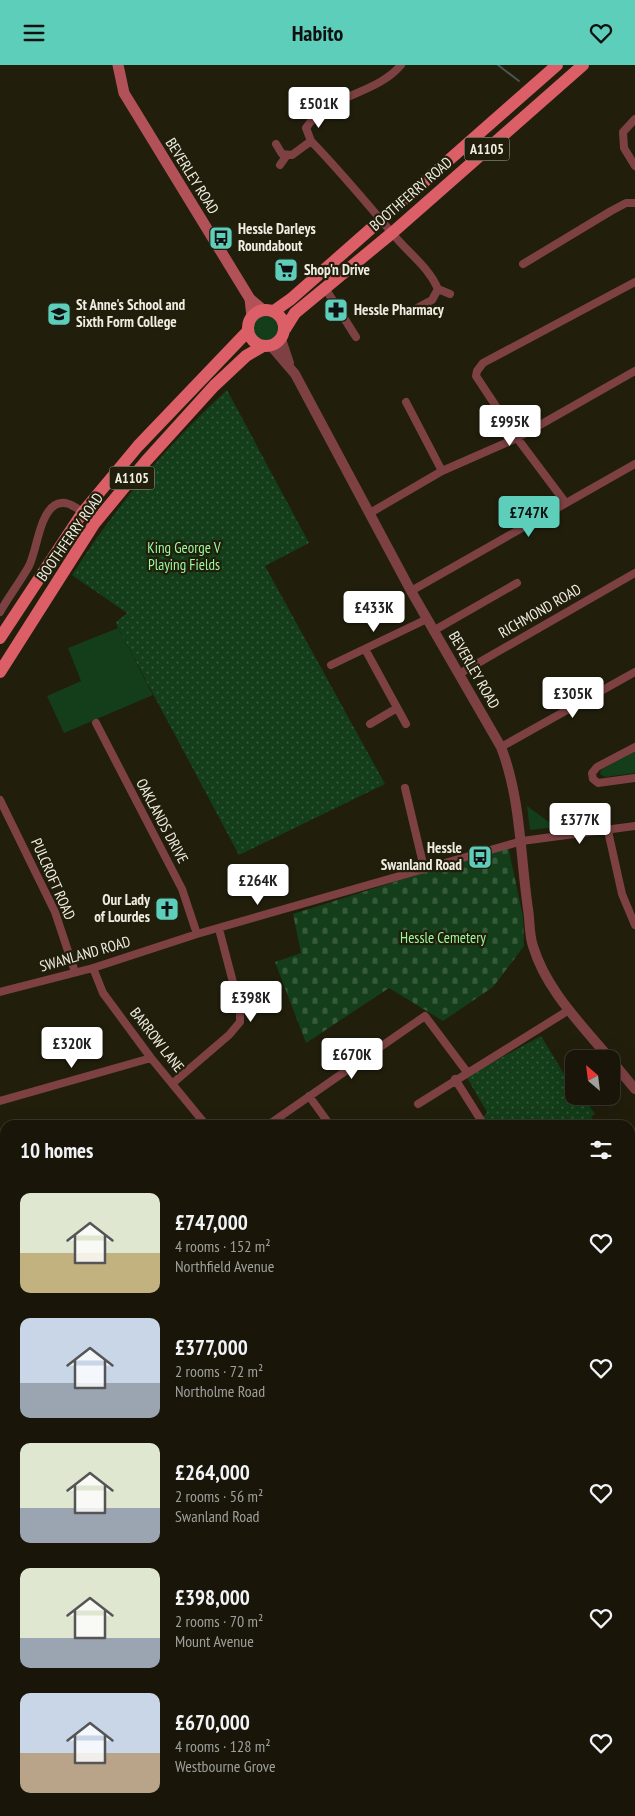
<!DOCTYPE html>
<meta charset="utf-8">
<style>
:root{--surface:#191609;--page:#262317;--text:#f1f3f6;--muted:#9f9f9c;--line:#37352a;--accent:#5cceba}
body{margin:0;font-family:"PT Sans Narrow",sans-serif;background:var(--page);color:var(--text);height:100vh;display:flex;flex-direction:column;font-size:19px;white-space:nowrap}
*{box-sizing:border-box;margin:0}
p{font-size:16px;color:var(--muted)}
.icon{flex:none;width:28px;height:28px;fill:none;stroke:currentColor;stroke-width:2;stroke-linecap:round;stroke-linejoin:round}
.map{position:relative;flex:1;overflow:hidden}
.drawer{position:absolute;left:0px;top:1055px;width:635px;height:696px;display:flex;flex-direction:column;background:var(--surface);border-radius:15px 15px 0 0;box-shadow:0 5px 20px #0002,0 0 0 1px var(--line)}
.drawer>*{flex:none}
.needle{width:32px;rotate:332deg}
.tools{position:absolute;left:565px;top:985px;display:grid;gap:10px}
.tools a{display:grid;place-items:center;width:55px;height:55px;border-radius:10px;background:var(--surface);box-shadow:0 5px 20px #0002,0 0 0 1px var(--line);font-size:25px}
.price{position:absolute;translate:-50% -42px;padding:0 11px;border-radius:5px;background:#fff;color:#222;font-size:16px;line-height:32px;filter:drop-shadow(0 1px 2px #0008)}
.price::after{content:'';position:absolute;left:50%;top:30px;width:15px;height:11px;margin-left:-8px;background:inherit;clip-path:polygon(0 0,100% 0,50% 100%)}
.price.selected{background:var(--accent);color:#111}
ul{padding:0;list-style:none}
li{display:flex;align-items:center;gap:15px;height:125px;padding:0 20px}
li span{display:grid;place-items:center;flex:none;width:140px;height:100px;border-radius:10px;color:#555}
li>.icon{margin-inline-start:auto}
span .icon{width:60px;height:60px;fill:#fffc;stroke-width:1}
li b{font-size:21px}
h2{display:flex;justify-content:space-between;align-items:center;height:60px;padding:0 20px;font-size:21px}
header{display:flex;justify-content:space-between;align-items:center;height:65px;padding:0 20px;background:var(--accent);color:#111;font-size:22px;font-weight:800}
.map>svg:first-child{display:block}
.green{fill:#133e19}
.cemetery{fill:url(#cemetery-stones)}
.park{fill:url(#park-dots)}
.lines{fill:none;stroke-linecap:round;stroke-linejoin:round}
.stream{stroke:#495353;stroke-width:2}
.pedestrian{stroke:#7d4143;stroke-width:5.5}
.minor{stroke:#7d4143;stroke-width:8}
.tertiary{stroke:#7d4143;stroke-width:10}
.secondary{stroke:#b25258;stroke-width:11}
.primary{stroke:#dc5f67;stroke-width:12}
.labels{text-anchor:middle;stroke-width:4.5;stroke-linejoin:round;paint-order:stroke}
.shield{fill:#211e0c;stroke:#b1afa1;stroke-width:1}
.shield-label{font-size:14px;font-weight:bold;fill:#efede1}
.street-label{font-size:15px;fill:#efede1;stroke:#211e0c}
.poi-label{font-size:15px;font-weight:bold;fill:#efede1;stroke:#211e0c;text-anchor:start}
.park-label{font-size:15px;fill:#98fa9f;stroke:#211e0c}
</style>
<header><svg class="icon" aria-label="menu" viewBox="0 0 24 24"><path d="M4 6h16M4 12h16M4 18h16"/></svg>Habito<svg class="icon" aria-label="heart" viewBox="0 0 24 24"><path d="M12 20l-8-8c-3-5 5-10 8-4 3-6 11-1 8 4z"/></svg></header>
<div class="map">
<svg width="635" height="1751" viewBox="0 0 635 1751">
<defs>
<pattern id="cemetery-stones" width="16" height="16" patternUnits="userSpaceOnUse" patternTransform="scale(1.25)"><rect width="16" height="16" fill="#133e19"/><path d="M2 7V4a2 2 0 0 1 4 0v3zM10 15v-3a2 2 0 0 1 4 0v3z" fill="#365a3a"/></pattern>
<pattern id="park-dots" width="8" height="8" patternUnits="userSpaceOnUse" patternTransform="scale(1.25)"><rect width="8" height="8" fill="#133e19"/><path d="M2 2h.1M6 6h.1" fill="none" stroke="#365a3a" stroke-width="1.8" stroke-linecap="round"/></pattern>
</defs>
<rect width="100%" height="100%" fill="#211e0c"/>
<path class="green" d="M253 264a13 13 0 1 1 26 0a13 13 0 1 1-26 0Z
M118,563L153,630L64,668L47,631L81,616L68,583Z
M635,686V708L605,712L600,709L601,705Z
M527,741L556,762L530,765Z"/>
<path class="cemetery" d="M508,781L523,852L524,881L493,922L443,956L389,923L306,978L275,897L301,888L293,849Z"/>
<path class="park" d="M227,325L309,478L265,501L385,719L239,790L118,563L116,557L127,548L72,510C115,442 168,379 227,325Z
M541,971L569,1017L574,1019V1031H583L595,1049L591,1052L595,1060H488L483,1052L487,1047L467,1013L469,1010Z
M0,1443L5,1451V1613L0,1617Z"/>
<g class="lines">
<path class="stream" d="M498,0L519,16"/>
<path class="pedestrian" d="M630,1307L635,1303"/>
<path class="minor" d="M401,0C376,30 328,29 306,63L311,76C340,106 366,137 392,168C408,188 428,201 438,224L432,235L417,243
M635,54L623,67L624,83L635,101
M276,79L282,89L292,90L311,76
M280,100L287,90
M523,199L611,146L626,138H635
M325,223L356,272
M438,224L450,229
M406,337L442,406
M565,437L517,373L476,311L477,306L483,298L635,217
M370,448L442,406L517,373L635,306
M411,526L635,399
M0,547C9,531 20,517 29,501C37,485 39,450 55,440C65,434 75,442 83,447
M433,566L517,518
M365,584L406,659
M331,600L427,554
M459,609L635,508
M96,658L182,824L197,869
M370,659L397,643
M501,682L635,607
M635,682L597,702L592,708L593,714L598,718L635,713
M405,723L424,803
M0,735L55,847L75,907
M608,766L622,829L635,860
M93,903L103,928L151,993L206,1060
M0,927L93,903L197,869L522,776L635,761
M455,1014L484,1060
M173,1018L229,970L240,957V944L219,864
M309,1031L330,1060
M608,1031L611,1035
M0,1036L151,993
M418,1039L569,945
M268,1060L425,951L467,1007
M0,1152L5,1150
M0,1220L5,1217
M630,1505L635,1511
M350,1751L356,1746"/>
<path class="tertiary" d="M281,274L289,298
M271,281L295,309L411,526L501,682C521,734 520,789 528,844C530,856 529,870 533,881C546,925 582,960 610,994
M611,995L635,1024
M630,1116L635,1115
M630,1315L635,1322
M630,1334L635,1330
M77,1751L83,1746"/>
<path class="secondary" d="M118,0L124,28L250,234L263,245
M250,234L252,252"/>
<path class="primary" d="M248 263a18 18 0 1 1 36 0a18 18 0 1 1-36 0Z
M274,246L291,234L557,0
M285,264L295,248L392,168L583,0
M0,573L83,447L138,381L248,266
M0,607L94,459L146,396L214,321L246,291L263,281"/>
</g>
<defs>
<g id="bus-square" transform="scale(1.25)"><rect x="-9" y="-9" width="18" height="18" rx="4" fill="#5cceba" stroke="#211e0c"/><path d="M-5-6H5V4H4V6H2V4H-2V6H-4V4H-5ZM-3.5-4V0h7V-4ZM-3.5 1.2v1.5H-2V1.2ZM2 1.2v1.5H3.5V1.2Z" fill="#111"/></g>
<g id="supermarket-square" transform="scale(1.25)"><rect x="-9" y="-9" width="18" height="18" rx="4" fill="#5cceba" stroke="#211e0c"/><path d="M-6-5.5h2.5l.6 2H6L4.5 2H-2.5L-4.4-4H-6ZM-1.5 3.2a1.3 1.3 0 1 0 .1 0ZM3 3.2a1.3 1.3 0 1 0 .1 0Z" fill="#111"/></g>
<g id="pharmacy-square" transform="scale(1.25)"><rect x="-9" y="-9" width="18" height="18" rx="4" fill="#5cceba" stroke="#211e0c"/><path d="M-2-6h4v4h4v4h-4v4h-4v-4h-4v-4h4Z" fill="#111"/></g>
<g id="school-square" transform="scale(1.25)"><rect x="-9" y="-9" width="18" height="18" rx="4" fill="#5cceba" stroke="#211e0c"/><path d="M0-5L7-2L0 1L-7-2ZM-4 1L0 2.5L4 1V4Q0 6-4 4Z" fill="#111"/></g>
<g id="church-square" transform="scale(1.25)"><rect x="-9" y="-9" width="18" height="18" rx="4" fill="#5cceba" stroke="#211e0c"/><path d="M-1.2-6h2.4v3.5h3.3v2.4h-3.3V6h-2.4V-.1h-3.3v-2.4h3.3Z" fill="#111"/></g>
</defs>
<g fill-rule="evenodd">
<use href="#bus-square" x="221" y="173"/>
<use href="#supermarket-square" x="286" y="205"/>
<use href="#pharmacy-square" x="336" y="245"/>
<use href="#school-square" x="59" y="249"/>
<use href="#bus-square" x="480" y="792"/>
<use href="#church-square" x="167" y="844"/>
</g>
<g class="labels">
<g class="shield">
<rect x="464.5" y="72.5" width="45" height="23" rx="4"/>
<rect x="109.5" y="401.5" width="45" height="23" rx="4"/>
</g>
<g class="shield-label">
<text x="487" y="89">A1105</text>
<text x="132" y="418">A1105</text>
</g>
<g class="street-label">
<text transform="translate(192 111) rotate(58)" y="5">BEVERLEY ROAD</text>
<text transform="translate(411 129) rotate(-41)" y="5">BOOTHFERRY ROAD</text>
<text transform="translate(70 472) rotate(-55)" y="5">BOOTHFERRY ROAD</text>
<text transform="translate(540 546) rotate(-30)" y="5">RICHMOND ROAD</text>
<text transform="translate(474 605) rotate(60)" y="5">BEVERLEY ROAD</text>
<text transform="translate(162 756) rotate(62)" y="5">OAKLANDS DRIVE</text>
<text transform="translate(53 814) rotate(66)" y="5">PULCROFT ROAD</text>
<text transform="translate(85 889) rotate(-16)" y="5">SWANLAND ROAD</text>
<text transform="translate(157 975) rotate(52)" y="5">BARROW LANE</text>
</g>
<g class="poi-label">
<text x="238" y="169">Hessle Darleys<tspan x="238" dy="17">Roundabout</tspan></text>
<text x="304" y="210">Shop'n Drive</text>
<text x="76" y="245">St Anne's School and<tspan x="76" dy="17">Sixth Form College</tspan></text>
<text x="354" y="250">Hessle Pharmacy</text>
<text x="462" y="788" text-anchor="end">Hessle<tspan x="462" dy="17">Swanland Road</tspan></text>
<text x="150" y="840" text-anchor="end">Our Lady<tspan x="150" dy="17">of Lourdes</tspan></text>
</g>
<g class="park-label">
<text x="184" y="488">King George V<tspan x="184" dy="17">Playing Fields</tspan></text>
<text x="443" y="878">Hessle Cemetery</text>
</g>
</g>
</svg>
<div class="tools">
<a><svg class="needle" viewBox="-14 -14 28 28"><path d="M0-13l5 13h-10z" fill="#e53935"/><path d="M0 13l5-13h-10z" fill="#9f9f9c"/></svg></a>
</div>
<b class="price" style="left:319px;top:64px">£501K</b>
<b class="price" style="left:510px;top:382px">£995K</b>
<b class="price selected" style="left:529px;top:473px">£747K</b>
<b class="price" style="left:374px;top:568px">£433K</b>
<b class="price" style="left:573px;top:654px">£305K</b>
<b class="price" style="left:580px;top:780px">£377K</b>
<b class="price" style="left:258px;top:841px">£264K</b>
<b class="price" style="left:251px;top:958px">£398K</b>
<b class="price" style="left:72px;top:1004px">£320K</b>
<b class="price" style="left:352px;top:1015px">£670K</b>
<section class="drawer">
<h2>10 homes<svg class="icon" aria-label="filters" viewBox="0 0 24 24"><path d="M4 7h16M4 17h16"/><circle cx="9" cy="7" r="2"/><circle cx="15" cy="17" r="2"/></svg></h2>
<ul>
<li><span style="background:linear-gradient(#dfe7d0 60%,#c2b280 0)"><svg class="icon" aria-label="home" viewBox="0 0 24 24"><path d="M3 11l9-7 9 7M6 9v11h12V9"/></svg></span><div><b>£747,000</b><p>4 rooms · 152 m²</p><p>Northfield Avenue</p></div><svg class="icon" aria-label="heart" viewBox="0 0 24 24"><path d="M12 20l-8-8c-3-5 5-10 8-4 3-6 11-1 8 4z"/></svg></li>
<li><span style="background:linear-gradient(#c9d6e8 65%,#9aa5b1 0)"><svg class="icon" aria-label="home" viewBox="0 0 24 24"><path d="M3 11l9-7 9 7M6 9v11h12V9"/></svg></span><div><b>£377,000</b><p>2 rooms · 72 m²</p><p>Northolme Road</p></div><svg class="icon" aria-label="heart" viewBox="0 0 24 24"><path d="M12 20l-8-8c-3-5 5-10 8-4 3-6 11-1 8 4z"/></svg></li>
<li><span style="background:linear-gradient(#dfe7d0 65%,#9aa5b1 0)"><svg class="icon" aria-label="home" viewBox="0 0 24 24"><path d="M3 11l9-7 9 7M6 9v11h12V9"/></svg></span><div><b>£264,000</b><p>2 rooms · 56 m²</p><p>Swanland Road</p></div><svg class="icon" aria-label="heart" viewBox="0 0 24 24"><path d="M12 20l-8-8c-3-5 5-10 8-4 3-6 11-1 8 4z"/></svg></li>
<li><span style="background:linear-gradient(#dfe7d0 70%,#9aa5b1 0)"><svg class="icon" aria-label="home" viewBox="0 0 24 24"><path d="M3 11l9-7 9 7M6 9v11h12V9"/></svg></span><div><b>£398,000</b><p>2 rooms · 70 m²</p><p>Mount Avenue</p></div><svg class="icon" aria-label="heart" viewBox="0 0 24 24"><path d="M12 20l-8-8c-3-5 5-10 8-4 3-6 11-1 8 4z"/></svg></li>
<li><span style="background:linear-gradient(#c9d6e8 60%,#b9a48a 0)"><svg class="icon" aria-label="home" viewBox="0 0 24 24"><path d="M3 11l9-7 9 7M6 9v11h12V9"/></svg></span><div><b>£670,000</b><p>4 rooms · 128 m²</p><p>Westbourne Grove</p></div><svg class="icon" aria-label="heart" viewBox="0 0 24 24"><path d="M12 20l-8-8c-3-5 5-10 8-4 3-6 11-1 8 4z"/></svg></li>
</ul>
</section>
</div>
